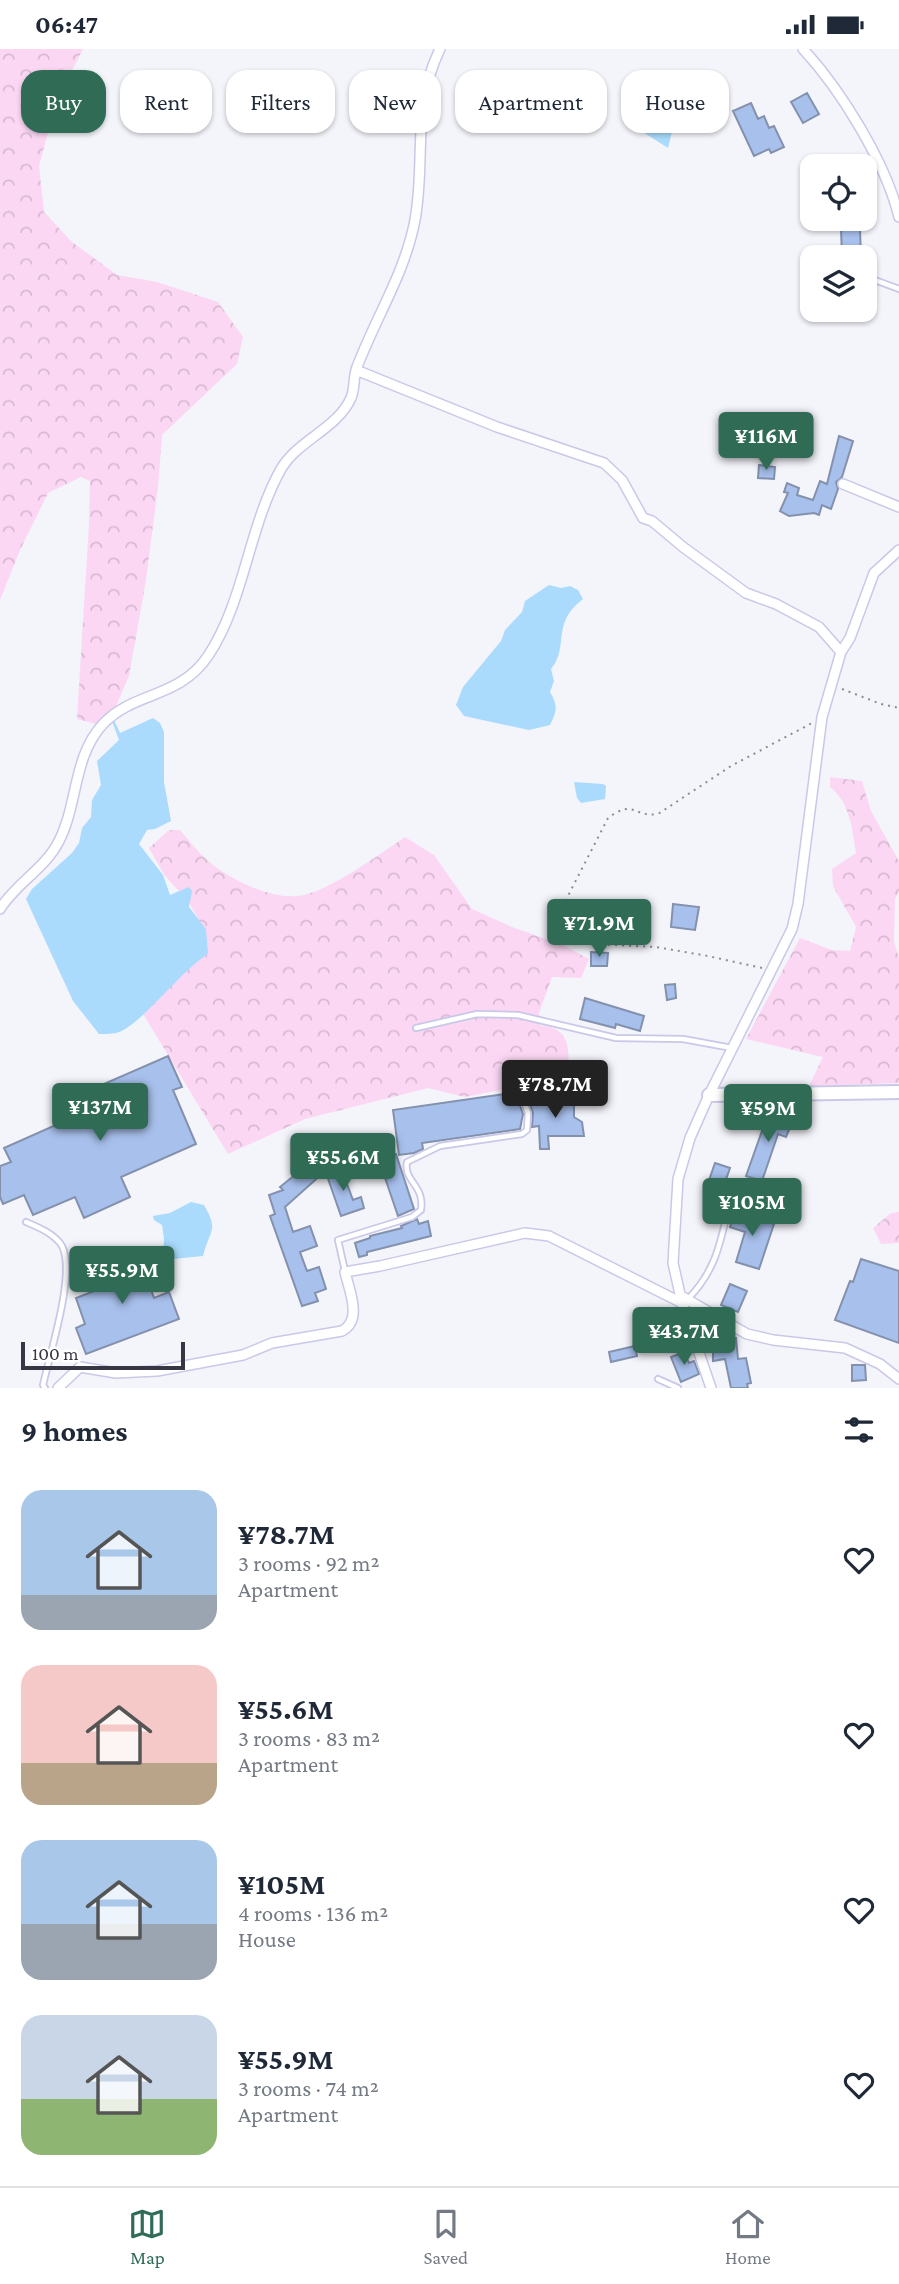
<!DOCTYPE html>
<meta charset="utf-8">
<style>
:root{--surface:#fff;--page:#f6f6f7;--text:#1f2937;--muted:#747a83;--line:#e0e1e3;--accent:#2f6b55}
body{margin:0;font-family:"Crimson Pro",serif;background:var(--page);color:var(--text);height:100vh;display:flex;flex-direction:column;font-size:26px;white-space:nowrap}
*{box-sizing:border-box;margin:0}
p{font-size:23px;color:var(--muted)}
.icon{flex:none;width:38px;height:38px;fill:none;stroke:currentColor;stroke-width:2;stroke-linecap:round;stroke-linejoin:round}
.map{position:relative;height:1339px;overflow:hidden}
.sheet{display:flex;flex-direction:column;background:var(--surface);flex:1}
.sheet>*{flex:none}
.guide{position:absolute;left:21px;top:21px;width:858px;height:63px;display:flex;gap:14px}
.buttons{position:absolute;left:800px;top:105px;display:grid;gap:14px}
.buttons a{display:grid;place-items:center;width:77px;height:77px;border-radius:14px;background:var(--surface);box-shadow:0 2px 5px #0004;font-size:35px}
.scale{position:absolute;left:21px;bottom:18px;width:164px;box-sizing:border-box;padding-left:7px;border:4px solid #373744;border-top:0;font-size:19px;line-height:24px;white-space:nowrap;color:#373744;-webkit-text-stroke:5px #fff;paint-order:stroke}
.price{position:absolute;translate:-50% -60px;padding:0 16px;border-radius:7px;background:var(--accent);color:#fff;font-size:23px;line-height:46px;filter:drop-shadow(0 2px 4px #0008)}
.price::after{content:'';position:absolute;left:50%;top:42px;width:21px;height:16px;margin-left:-10px;background:inherit;clip-path:polygon(0 0,100% 0,50% 100%)}
.price.active{background:#222;color:#fff}
ul{padding:0;list-style:none}
li{display:flex;align-items:center;gap:21px;height:175px;padding:0 21px}
li span{display:grid;place-items:center;flex:none;width:196px;height:140px;border-radius:21px;color:#555}
li>.icon{margin-inline-start:auto}
span .icon{width:84px;height:84px;fill:#fffc;stroke-width:1}
li b{font-size:30px}
h2{display:flex;justify-content:space-between;align-items:center;height:84px;padding:0 21px;font-size:30px}
.chip{padding:0 24px;border-radius:21px;background:var(--surface);box-shadow:0 2px 5px #0004;font-size:24px;line-height:63px}
.chip.active{background:var(--accent);color:#fff}
.status{display:flex;justify-content:space-between;align-items:center;height:49px;padding:0 35px;background:var(--surface);direction:ltr}
.status svg{height:19px;fill:currentColor}
.tab-bar{display:flex;justify-content:space-around;align-items:center;height:98px;border-top:2px solid var(--line);background:var(--surface);font-size:19px;color:var(--muted)}
.tab-bar a{display:grid;justify-items:center;gap:4px}
.tab-bar .active{color:var(--accent)}
.map>svg:first-child{display:block}
.forest{fill:url(#forest-crowns)}
.water{fill:#aadbfc}
.building{fill:#a8c0ec;stroke:#8391ad;stroke-width:2}
.lines{fill:none;stroke-linecap:round;stroke-linejoin:round}
.lane-casing{stroke:#c9c8e8;stroke-width:8}
.street-casing{stroke:#c9c8e8;stroke-width:12}
.secondary-casing{stroke:#c9c8e8;stroke-width:16}
.path{stroke:#8c8c96;stroke-width:2;stroke-dasharray:2 5;stroke-linecap:butt}
.lane{stroke:#fff;stroke-width:4.5}
.street{stroke:#fff;stroke-width:9}
.secondary{stroke:#fff;stroke-width:12}
</style>
<div class="status"><b>06:47</b><svg viewBox="0 0 49 12"><path d="M0 12V9h3v3zM5 12V6h3v6zM10 12V3h3v9zM15 12V0h3v12zM26 1h20v11H26zM47 4h2v5h-2z"/></svg></div>
<div class="map">
<svg width="899" height="1339" viewBox="0 0 899 1339">
<defs>
<pattern id="forest-crowns" width="20" height="18" patternUnits="userSpaceOnUse" patternTransform="scale(1.75)"><rect width="20" height="18" fill="#fbd7f3"/><path d="M2 6a3 3 0 1 1 6 0M12 15a3 3 0 1 1 6 0" fill="none" stroke="#d8b9d2"/></pattern>
</defs>
<rect width="100%" height="100%" fill="#f4f4fb"/>
<path class="forest" d="M0,0H83L57,51L39,117L44,163L72,193L117,226L157,233L218,253L243,288L237,315L162,386L158,438L146,531L129,627L107,678L77,670L89,475L90,432L81,428L48,444L20,501L0,551Z
M830,728L862,732L871,762L899,812V842L895,850L894,893L899,909V1034L809,1037L823,1008L746,990L800,889L832,901L850,902L856,878L833,837L832,820L856,804C852,779 850,754 830,738Z
M169,781H180C188,790 196,801 205,809C226,829 268,850 298,847C327,844 380,805 405,788L434,806L472,860L512,878L563,896L589,910L581,929L552,928L539,964L540,976C545,977 553,978 557,981C574,991 568,1021 565,1036L515,1038L465,1048L428,1039L305,1070L228,1105L140,960L191,909L198,869L188,852L165,827L149,799Z
M899,1163V1194L881,1195L873,1179L891,1164Z"/>
<path class="water" d="M629,56L675,70L668,99L624,71Z
M549,536L561,539L570,537L578,541L583,550C550,575 570,597 551,620L554,632L550,643C558,656 557,662 550,676L529,681L464,667L456,656L463,638L501,592L505,581L522,563L525,552Z
M153,669L160,674L164,683V733L171,772L155,780L147,781L139,795L163,826L170,846L189,838L192,842L189,858L206,880L208,905C181,921 139,979 116,984C111,985 104,985 99,985L73,952L26,850L32,840L72,804L79,794L82,779L91,768L92,751L101,736L97,712L119,691L112,672L114,671L120,684Z
M574,733L603,735L606,737L605,750L581,754L577,749Z
M191,1153L204,1156C219,1182 210,1180 203,1207L163,1211L164,1190L162,1176L154,1171L153,1167L170,1164Z"/>
<path class="building" d="M807,44L819,65L803,74L791,53Z
M751,54L758,70L764,67L769,79L774,77L784,98L771,104L769,100L754,107L733,62Z
M841,180H860L861,208H842Z
M839,387L853,392L842,428L836,433L838,440L831,460L822,456L819,466L814,464L789,467L780,462L788,444L784,443L787,434L799,439L797,446L813,451L820,432L827,435Z
M759,416L775,418L774,430L758,429Z
M673,855L699,858L695,881L671,878Z
M591,903L608,904L607,917H591Z
M675,935L676,949L667,951L665,936Z
M585,949L644,967L640,982L616,975L615,979L580,970Z
M168,1007L182,1038L173,1041L196,1095L121,1128L130,1148L84,1169L75,1148L33,1166L24,1146L3,1155L0,1148V1117L11,1113L4,1099L65,1072L58,1055Z
M519,1043L518,1051L523,1065L520,1080L422,1094L423,1100L414,1104L399,1106L393,1061Z
M558,1049V1051L574,1055V1068L582,1073L584,1087H548L549,1100H540L539,1077L532,1078L533,1064L529,1052Z
M769,1062L793,1071L786,1088L778,1085L762,1132L746,1127Z
M396,1105L414,1160L398,1167L379,1111Z
M312,1112L323,1124L285,1158L293,1183L310,1177L317,1197L300,1203L307,1222L319,1218L326,1240L315,1244L318,1252L302,1257L270,1167L275,1165L269,1146L283,1141L280,1138Z
M715,1114L730,1119L723,1139L708,1134Z
M341,1119L353,1151L361,1148L364,1159L341,1167L326,1124Z
M736,1158L748,1161L747,1166L774,1175L759,1220L736,1213L745,1183L730,1178Z
M417,1170L419,1175L428,1172L431,1187L367,1203V1206L359,1208L355,1194L370,1189V1187L402,1179L401,1177Z
M138,1204L154,1249L169,1243L179,1270L86,1305L76,1279L85,1275L76,1249L102,1239L95,1219Z
M861,1210L899,1222V1294L835,1271L850,1232L853,1233Z
M730,1235L747,1242L738,1263L721,1256Z
M736,1289L738,1310L746,1309L751,1334L747,1335L748,1339H731L725,1310L713,1312V1303L722,1302L721,1291Z
M635,1297L637,1307L611,1313L609,1303Z
M684,1303L689,1314L694,1312L699,1325L681,1333L671,1308Z
M852,1316H865L866,1331L852,1332Z"/>
<g class="lines">
<g class="lane-casing">
<path id="lane" d="M864,227L899,240
M416,979L477,965L518,966L616,989L683,990L732,999
M26,1173C38,1178 55,1185 62,1197C76,1224 50,1304 43,1336L45,1339
M345,1222L338,1191L412,1168L421,1161C425,1136 403,1132 407,1113L440,1097L522,1085L527,1081L528,1064L523,1050
M688,1250C720,1217 721,1186 732,1144L744,1136
M658,1330L678,1339"/>
</g>
<g class="street-casing">
<path id="street" d="M803,0C841,41 886,114 899,168
M356,321L497,378L604,414L622,431L643,469L652,472L683,498L746,544L776,555L819,578L841,603
M843,435L899,458
M0,860C16,834 45,820 59,792C78,755 73,707 103,675C134,642 179,650 208,607C245,551 248,479 281,420C298,391 337,380 351,349C355,340 353,328 357,318C376,268 405,224 415,171C426,110 411,60 440,0
M681,1247L747,1285L773,1291L845,1299L880,1315L899,1330
M58,1339L80,1318L116,1324L157,1322L243,1306L272,1294L342,1282C363,1271 349,1241 345,1223L380,1217L525,1184L549,1187L682,1254
M711,1339L682,1254L673,1214L678,1130L690,1089L709,1046L792,880L798,855L822,668L841,603L850,589L874,524L899,501"/>
</g>
<g class="secondary-casing">
<path id="secondary" d="M709,1046L899,1043"/>
</g>
<path class="path" d="M842,640L881,655L899,659
M762,919L708,907L656,898L594,895L552,878L608,769C635,749 633,769 658,765L731,717L812,674"/>
<use href="#lane" class="lane"/>
<use href="#street" class="street"/>
<use href="#secondary" class="secondary"/>
</g>
</svg>
<div class="buttons">
<a><svg class="icon" aria-label="locate" viewBox="0 0 24 24"><circle cx="12" cy="12" r="6"/><path d="M12 2v4M12 18v4M2 12h4M18 12h4"/></svg></a>
<a><svg class="icon" aria-label="layers" viewBox="0 0 24 24"><path d="M12 4l9 5-9 5-9-5zM3 14l9 5 9-5"/></svg></a>
</div>
<div class="scale">100 m</div>
<b class="price" style="left:766px;top:423px">¥116M</b>
<b class="price" style="left:599px;top:910px">¥71.9M</b>
<b class="price active" style="left:555px;top:1071px">¥78.7M</b>
<b class="price" style="left:100px;top:1094px">¥137M</b>
<b class="price" style="left:768px;top:1095px">¥59M</b>
<b class="price" style="left:343px;top:1144px">¥55.6M</b>
<b class="price" style="left:752px;top:1189px">¥105M</b>
<b class="price" style="left:122px;top:1257px">¥55.9M</b>
<b class="price" style="left:684px;top:1318px">¥43.7M</b>
<div class="guide">
<a class="chip active">Buy</a>
<a class="chip">Rent</a>
<a class="chip">Filters</a>
<a class="chip">New</a>
<a class="chip">Apartment</a>
<a class="chip">House</a>
</div>
</div>
<section class="sheet">
<h2>9 homes<svg class="icon" aria-label="filters" viewBox="0 0 24 24"><path d="M4 7h16M4 17h16"/><circle cx="9" cy="7" r="2"/><circle cx="15" cy="17" r="2"/></svg></h2>
<ul>
<li><span style="background:linear-gradient(#a9c7e8 75%,#9aa5b1 0)"><svg class="icon" aria-label="home" viewBox="0 0 24 24"><path d="M3 11l9-7 9 7M6 9v11h12V9"/></svg></span><div><b>¥78.7M</b><p>3 rooms · 92 m²</p><p>Apartment</p></div><svg class="icon" aria-label="heart" viewBox="0 0 24 24"><path d="M12 20l-8-8c-3-5 5-10 8-4 3-6 11-1 8 4z"/></svg></li>
<li><span style="background:linear-gradient(#f6c9c9 70%,#b9a48a 0)"><svg class="icon" aria-label="home" viewBox="0 0 24 24"><path d="M3 11l9-7 9 7M6 9v11h12V9"/></svg></span><div><b>¥55.6M</b><p>3 rooms · 83 m²</p><p>Apartment</p></div><svg class="icon" aria-label="heart" viewBox="0 0 24 24"><path d="M12 20l-8-8c-3-5 5-10 8-4 3-6 11-1 8 4z"/></svg></li>
<li><span style="background:linear-gradient(#a9c7e8 60%,#9aa5b1 0)"><svg class="icon" aria-label="home" viewBox="0 0 24 24"><path d="M3 11l9-7 9 7M6 9v11h12V9"/></svg></span><div><b>¥105M</b><p>4 rooms · 136 m²</p><p>House</p></div><svg class="icon" aria-label="heart" viewBox="0 0 24 24"><path d="M12 20l-8-8c-3-5 5-10 8-4 3-6 11-1 8 4z"/></svg></li>
<li><span style="background:linear-gradient(#c9d6e8 60%,#8fb573 0)"><svg class="icon" aria-label="home" viewBox="0 0 24 24"><path d="M3 11l9-7 9 7M6 9v11h12V9"/></svg></span><div><b>¥55.9M</b><p>3 rooms · 74 m²</p><p>Apartment</p></div><svg class="icon" aria-label="heart" viewBox="0 0 24 24"><path d="M12 20l-8-8c-3-5 5-10 8-4 3-6 11-1 8 4z"/></svg></li>
</ul>
</section>
<nav class="tab-bar">
<a class="active"><svg class="icon" aria-label="map" viewBox="0 0 24 24"><path d="M3 6l6-2 6 2 6-2v14l-6 2-6-2-6 2zM9 4v14M15 6v14"/></svg>Map</a>
<a><svg class="icon" aria-label="saved" viewBox="0 0 24 24"><path d="M7 4h10v16l-5-4-5 4z"/></svg>Saved</a>
<a><svg class="icon" aria-label="home" viewBox="0 0 24 24"><path d="M3 11l9-7 9 7M6 9v11h12V9"/></svg>Home</a>
</nav>
